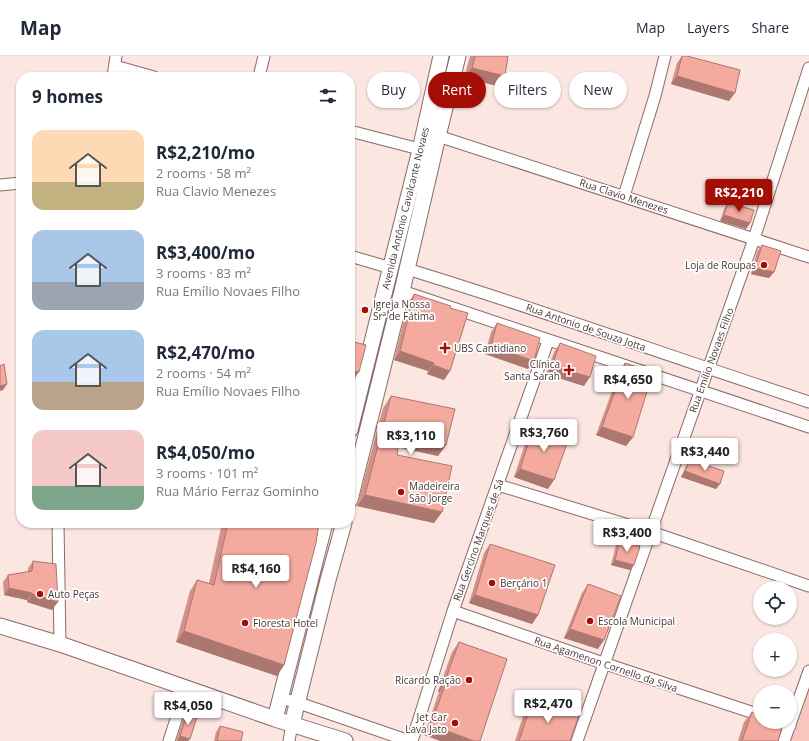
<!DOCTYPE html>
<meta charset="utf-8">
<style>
:root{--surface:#fff;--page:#f6f6f7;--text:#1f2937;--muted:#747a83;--line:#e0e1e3;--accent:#a40e05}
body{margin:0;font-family:"Open Sans",sans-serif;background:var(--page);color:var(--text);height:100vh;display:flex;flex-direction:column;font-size:15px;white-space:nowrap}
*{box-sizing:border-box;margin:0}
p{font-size:13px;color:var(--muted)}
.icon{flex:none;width:22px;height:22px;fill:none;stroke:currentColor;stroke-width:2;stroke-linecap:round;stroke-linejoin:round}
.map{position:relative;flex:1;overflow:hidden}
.details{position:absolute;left:16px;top:16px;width:339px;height:456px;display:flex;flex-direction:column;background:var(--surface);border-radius:16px;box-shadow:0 1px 3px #0004}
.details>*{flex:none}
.banner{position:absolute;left:367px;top:16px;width:380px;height:36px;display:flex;gap:8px}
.tools{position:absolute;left:753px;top:525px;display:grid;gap:8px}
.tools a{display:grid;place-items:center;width:44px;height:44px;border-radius:50%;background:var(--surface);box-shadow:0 1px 3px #0004;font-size:20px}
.price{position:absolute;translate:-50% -34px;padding:0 9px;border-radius:4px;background:#fff;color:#222;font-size:13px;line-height:26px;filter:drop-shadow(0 1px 2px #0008)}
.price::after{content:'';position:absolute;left:50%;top:24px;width:12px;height:9px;margin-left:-6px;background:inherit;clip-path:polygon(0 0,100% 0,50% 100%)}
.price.selected{background:var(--accent);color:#fff}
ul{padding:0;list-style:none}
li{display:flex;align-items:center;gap:12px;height:100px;padding:0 16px}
li span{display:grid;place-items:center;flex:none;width:112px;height:80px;border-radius:12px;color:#555}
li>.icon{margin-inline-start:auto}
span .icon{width:48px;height:48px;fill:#fffc;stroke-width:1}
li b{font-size:17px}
h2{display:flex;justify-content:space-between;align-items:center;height:48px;padding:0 16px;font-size:17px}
.pill{padding:0 14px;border-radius:18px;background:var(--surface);box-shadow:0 1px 3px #0004;font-size:14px;line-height:36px}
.pill.selected{background:var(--accent);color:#fff}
header{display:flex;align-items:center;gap:24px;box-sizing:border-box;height:56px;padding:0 20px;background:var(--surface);border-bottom:1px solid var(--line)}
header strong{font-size:19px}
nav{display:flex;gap:22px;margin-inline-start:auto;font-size:14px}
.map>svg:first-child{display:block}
.green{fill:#f7c6be}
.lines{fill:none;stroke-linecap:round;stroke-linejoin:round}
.street-casing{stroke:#896b66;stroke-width:13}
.secondary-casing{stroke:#896b66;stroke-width:17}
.street{stroke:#fff;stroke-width:11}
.secondary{stroke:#fff;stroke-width:15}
.wall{fill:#d29288}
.shaded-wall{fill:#ab776f}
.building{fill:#f4aa9e;stroke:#ab776f}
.poi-dot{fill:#a40e05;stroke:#fff;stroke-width:1.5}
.labels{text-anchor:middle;stroke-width:3.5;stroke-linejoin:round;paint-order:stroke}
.street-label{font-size:10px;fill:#443634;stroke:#fff}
.poi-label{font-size:10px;fill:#443634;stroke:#fff;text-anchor:start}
</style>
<header>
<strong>Map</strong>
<nav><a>Map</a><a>Layers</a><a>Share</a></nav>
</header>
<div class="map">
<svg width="809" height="685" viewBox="0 0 809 685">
<rect width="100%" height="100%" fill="#fbe6e2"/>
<path class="green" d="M809,630V685H784Z"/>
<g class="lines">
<g class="street-casing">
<path id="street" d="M115,10L154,21
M113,21L116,0
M259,21L264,0
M350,75L427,95
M438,80L809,201
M0,129L21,127
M624,140L655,40L665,0
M350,200L391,212
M407,213C542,254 675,302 809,346
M402,235L809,371
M498,429L651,476L809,530
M58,467L60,588
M453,555L603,607L760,659
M280,642L296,646L409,685
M779,666L790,670
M169,685L186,632
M289,685L292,668
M412,685L453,555L548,285
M577,685L754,183L809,12
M784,685L809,615"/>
</g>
<g class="secondary-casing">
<path id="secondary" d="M350,374L420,94L441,0
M350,444L402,235L438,80L458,0
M0,570L60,588L275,663L345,685
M275,663L325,467
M292,668L328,524L344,467"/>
</g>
<use href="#street" class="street"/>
<use href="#secondary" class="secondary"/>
</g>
<path class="wall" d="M470,0H508L498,30L464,22Z
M682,0H687L729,45L671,28L677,7Z
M728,147L750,167L746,173L720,165L724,153Z
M762,189L774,216L769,222L751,218L757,195Z
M414,238L450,252V315L444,324L427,318L428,315L394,304L408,247Z
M497,267L528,313L485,298L491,276Z
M560,287L584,330L546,318L554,296Z
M625,307L633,381L626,390L596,379L619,316Z
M391,340L446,389L438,400L398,391L397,399L442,456L434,467L357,450L383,352Z
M534,370L548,433L514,421L528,379Z
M690,404L716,433L681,421L686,410Z
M222,467H319L284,609L277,620L176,586L190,535L197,524L209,527Z
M620,483L634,509L630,514L611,509L616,489Z
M490,488L538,559L532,568L469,547L484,497Z
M33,505L52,554L27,546V544L4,539L3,526L8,519L28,516V512Z
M588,528L598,593L564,582L582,537Z
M459,586L507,603L424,679L439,636L438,635L452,596Z
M533,643L570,685H515L525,654Z
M752,656L778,685H738L744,666Z
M187,658L190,683L188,685H176L183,664Z
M220,670L241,685H214L216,676Z"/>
<path class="shaded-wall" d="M472,12L505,20L498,30L464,22Z
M677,20L735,37L729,45L671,28Z
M724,159L750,167L746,173L720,165Z
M755,212L774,216L769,222L751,218Z
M491,290L534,305L528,313L485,298Z
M400,295L434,307L428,315L394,304Z
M433,309L450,315L444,324L427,318Z
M552,310L590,321L584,330L546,318Z
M350,314L359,316L353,324L350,323Z
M7,328L3,334L0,335V330Z
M602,371L633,381L626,390L596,379Z
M400,378L446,389L438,400L392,390Z
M520,413L554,424L548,433L514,421Z
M685,415L720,428L716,433L681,421Z
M365,439L442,456L434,467L357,450Z
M615,504L634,509L630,514L611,509Z
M9,532L32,537L27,544L4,539Z
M32,538L58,546L52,554L27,546Z
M475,539L538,559L532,568L469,547Z
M570,573L604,584L598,593L564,582Z
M184,575L284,609L277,620L176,586Z
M445,625L446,626L439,636L438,635Z
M431,669L474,685H440L424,679Z
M180,680L190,683L188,685H177Z"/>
<path class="building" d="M475,0H508L505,20L472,12Z
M682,0H687L740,14L735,37L677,20Z
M728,147L754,154L750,167L724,159Z
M762,189L781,195L774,216L755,212Z
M414,238L451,250L450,252L468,257L450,315L433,309L434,307L400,295Z
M497,267L540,282L534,305L491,290Z
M350,285L366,289L359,316L350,314Z
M560,287L596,300L590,321L552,310Z
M625,307L653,316L633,381L602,371Z
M4,308L7,328L0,330V310Z
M391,340L455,353L446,389L400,378L397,399L452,410L442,456L365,439Z
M534,370L569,382L554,424L520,413Z
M690,404L724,415L720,428L685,415Z
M228,467H319L316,487L284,609L184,575L197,524L214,529Z
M620,483L640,491L634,509L615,504Z
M490,488L555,509L538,559L475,539Z
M33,505L56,508L58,546L32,538V537L9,532L8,519L32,515Z
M588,528L621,540L604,584L570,573Z
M459,586L507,603L480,685H474L431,669L446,626L445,625Z
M533,643L579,659L570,685H519Z
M752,656L760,659V666H778L783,668L778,685H742Z
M187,658L197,661L190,683L180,680Z
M220,670L243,676L241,685H217Z"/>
<g class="poi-dot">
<circle cx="764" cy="209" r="4"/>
<circle cx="365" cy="254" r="4"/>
<path d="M443 286h4v4h4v4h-4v4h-4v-4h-4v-4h4z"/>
<path d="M567 308h4v4h4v4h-4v4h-4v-4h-4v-4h4z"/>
<circle cx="401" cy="436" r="4"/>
<circle cx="492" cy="527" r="4"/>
<circle cx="40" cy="538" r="4"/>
<circle cx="590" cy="565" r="4"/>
<circle cx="245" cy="567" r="4"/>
<circle cx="469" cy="624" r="4"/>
<circle cx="455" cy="667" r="4"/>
</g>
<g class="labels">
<g class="street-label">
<text transform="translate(624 140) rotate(18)" y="4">Rua Clavio Menezes</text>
<text transform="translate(405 152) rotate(-76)" y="4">Avenida Antônio Cavalcante Novaes</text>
<text transform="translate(586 271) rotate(19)" y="4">Rua Antonio de Souza Jotta</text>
<text transform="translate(711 304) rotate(-70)" y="4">Rua Emílio Novaes Filho</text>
<text transform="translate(478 484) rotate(-70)" y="4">Rua Gercino Marques de Sá</text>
<text transform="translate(606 608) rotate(19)" y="4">Rua Agamenon Cornello da Silva</text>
</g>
<g class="poi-label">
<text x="756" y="213" text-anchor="end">Loja de Roupas</text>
<text x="373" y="252">Igreja Nossa<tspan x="373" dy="12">Srª de Fátima</tspan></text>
<text x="454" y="296">UBS Cantidiano</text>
<text x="560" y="312" text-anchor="end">Clínica<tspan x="560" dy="12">Santa Sarah</tspan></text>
<text x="409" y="434">Madeireira<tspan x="409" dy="12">São Jorge</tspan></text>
<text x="500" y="531">Berçário 1</text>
<text x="48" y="542">Auto Peças</text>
<text x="598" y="569">Escola Municipal</text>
<text x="253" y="571">Floresta Hotel</text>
<text x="461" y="628" text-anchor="end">Ricardo Ração</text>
<text x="447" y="665" text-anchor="end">Jet Car<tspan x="447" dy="12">Lava Jato</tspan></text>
</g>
</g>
</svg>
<div class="tools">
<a><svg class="icon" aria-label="locate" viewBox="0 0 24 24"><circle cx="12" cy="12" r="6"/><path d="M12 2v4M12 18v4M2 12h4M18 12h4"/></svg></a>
<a>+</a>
<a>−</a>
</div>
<b class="price selected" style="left:739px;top:157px">R$2,210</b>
<b class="price" style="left:628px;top:344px">R$4,650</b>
<b class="price" style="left:544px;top:397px">R$3,760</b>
<b class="price" style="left:411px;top:400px">R$3,110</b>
<b class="price" style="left:705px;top:416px">R$3,440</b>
<b class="price" style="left:627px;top:497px">R$3,400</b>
<b class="price" style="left:256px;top:533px">R$4,160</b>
<b class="price" style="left:548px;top:668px">R$2,470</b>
<b class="price" style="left:188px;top:670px">R$4,050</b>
<div class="banner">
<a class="pill">Buy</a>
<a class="pill selected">Rent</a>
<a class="pill">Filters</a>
<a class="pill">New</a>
</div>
<section class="details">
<h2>9 homes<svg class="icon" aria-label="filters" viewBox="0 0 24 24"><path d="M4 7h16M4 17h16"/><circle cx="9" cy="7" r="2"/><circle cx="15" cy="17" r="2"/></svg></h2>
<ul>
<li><span style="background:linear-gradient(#ffd9b3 65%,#c2b280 0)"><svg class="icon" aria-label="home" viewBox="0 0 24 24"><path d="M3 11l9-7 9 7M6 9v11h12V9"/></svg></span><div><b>R$2,210/mo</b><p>2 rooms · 58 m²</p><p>Rua Clavio Menezes</p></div></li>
<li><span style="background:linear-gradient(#a9c7e8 65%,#9aa5b1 0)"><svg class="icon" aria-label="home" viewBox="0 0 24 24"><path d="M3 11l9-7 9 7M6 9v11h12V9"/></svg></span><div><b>R$3,400/mo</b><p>3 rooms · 83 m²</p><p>Rua Emílio Novaes Filho</p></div></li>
<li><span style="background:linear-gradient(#a9c7e8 65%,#b9a48a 0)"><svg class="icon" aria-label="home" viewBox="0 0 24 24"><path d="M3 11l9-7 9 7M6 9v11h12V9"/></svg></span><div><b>R$2,470/mo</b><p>2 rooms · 54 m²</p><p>Rua Emílio Novaes Filho</p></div></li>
<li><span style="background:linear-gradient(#f6c9c9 70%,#7fa58c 0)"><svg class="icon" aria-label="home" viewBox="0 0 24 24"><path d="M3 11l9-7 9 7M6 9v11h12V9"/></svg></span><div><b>R$4,050/mo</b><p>3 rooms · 101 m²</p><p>Rua Mário Ferraz Gominho</p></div></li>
</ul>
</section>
</div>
